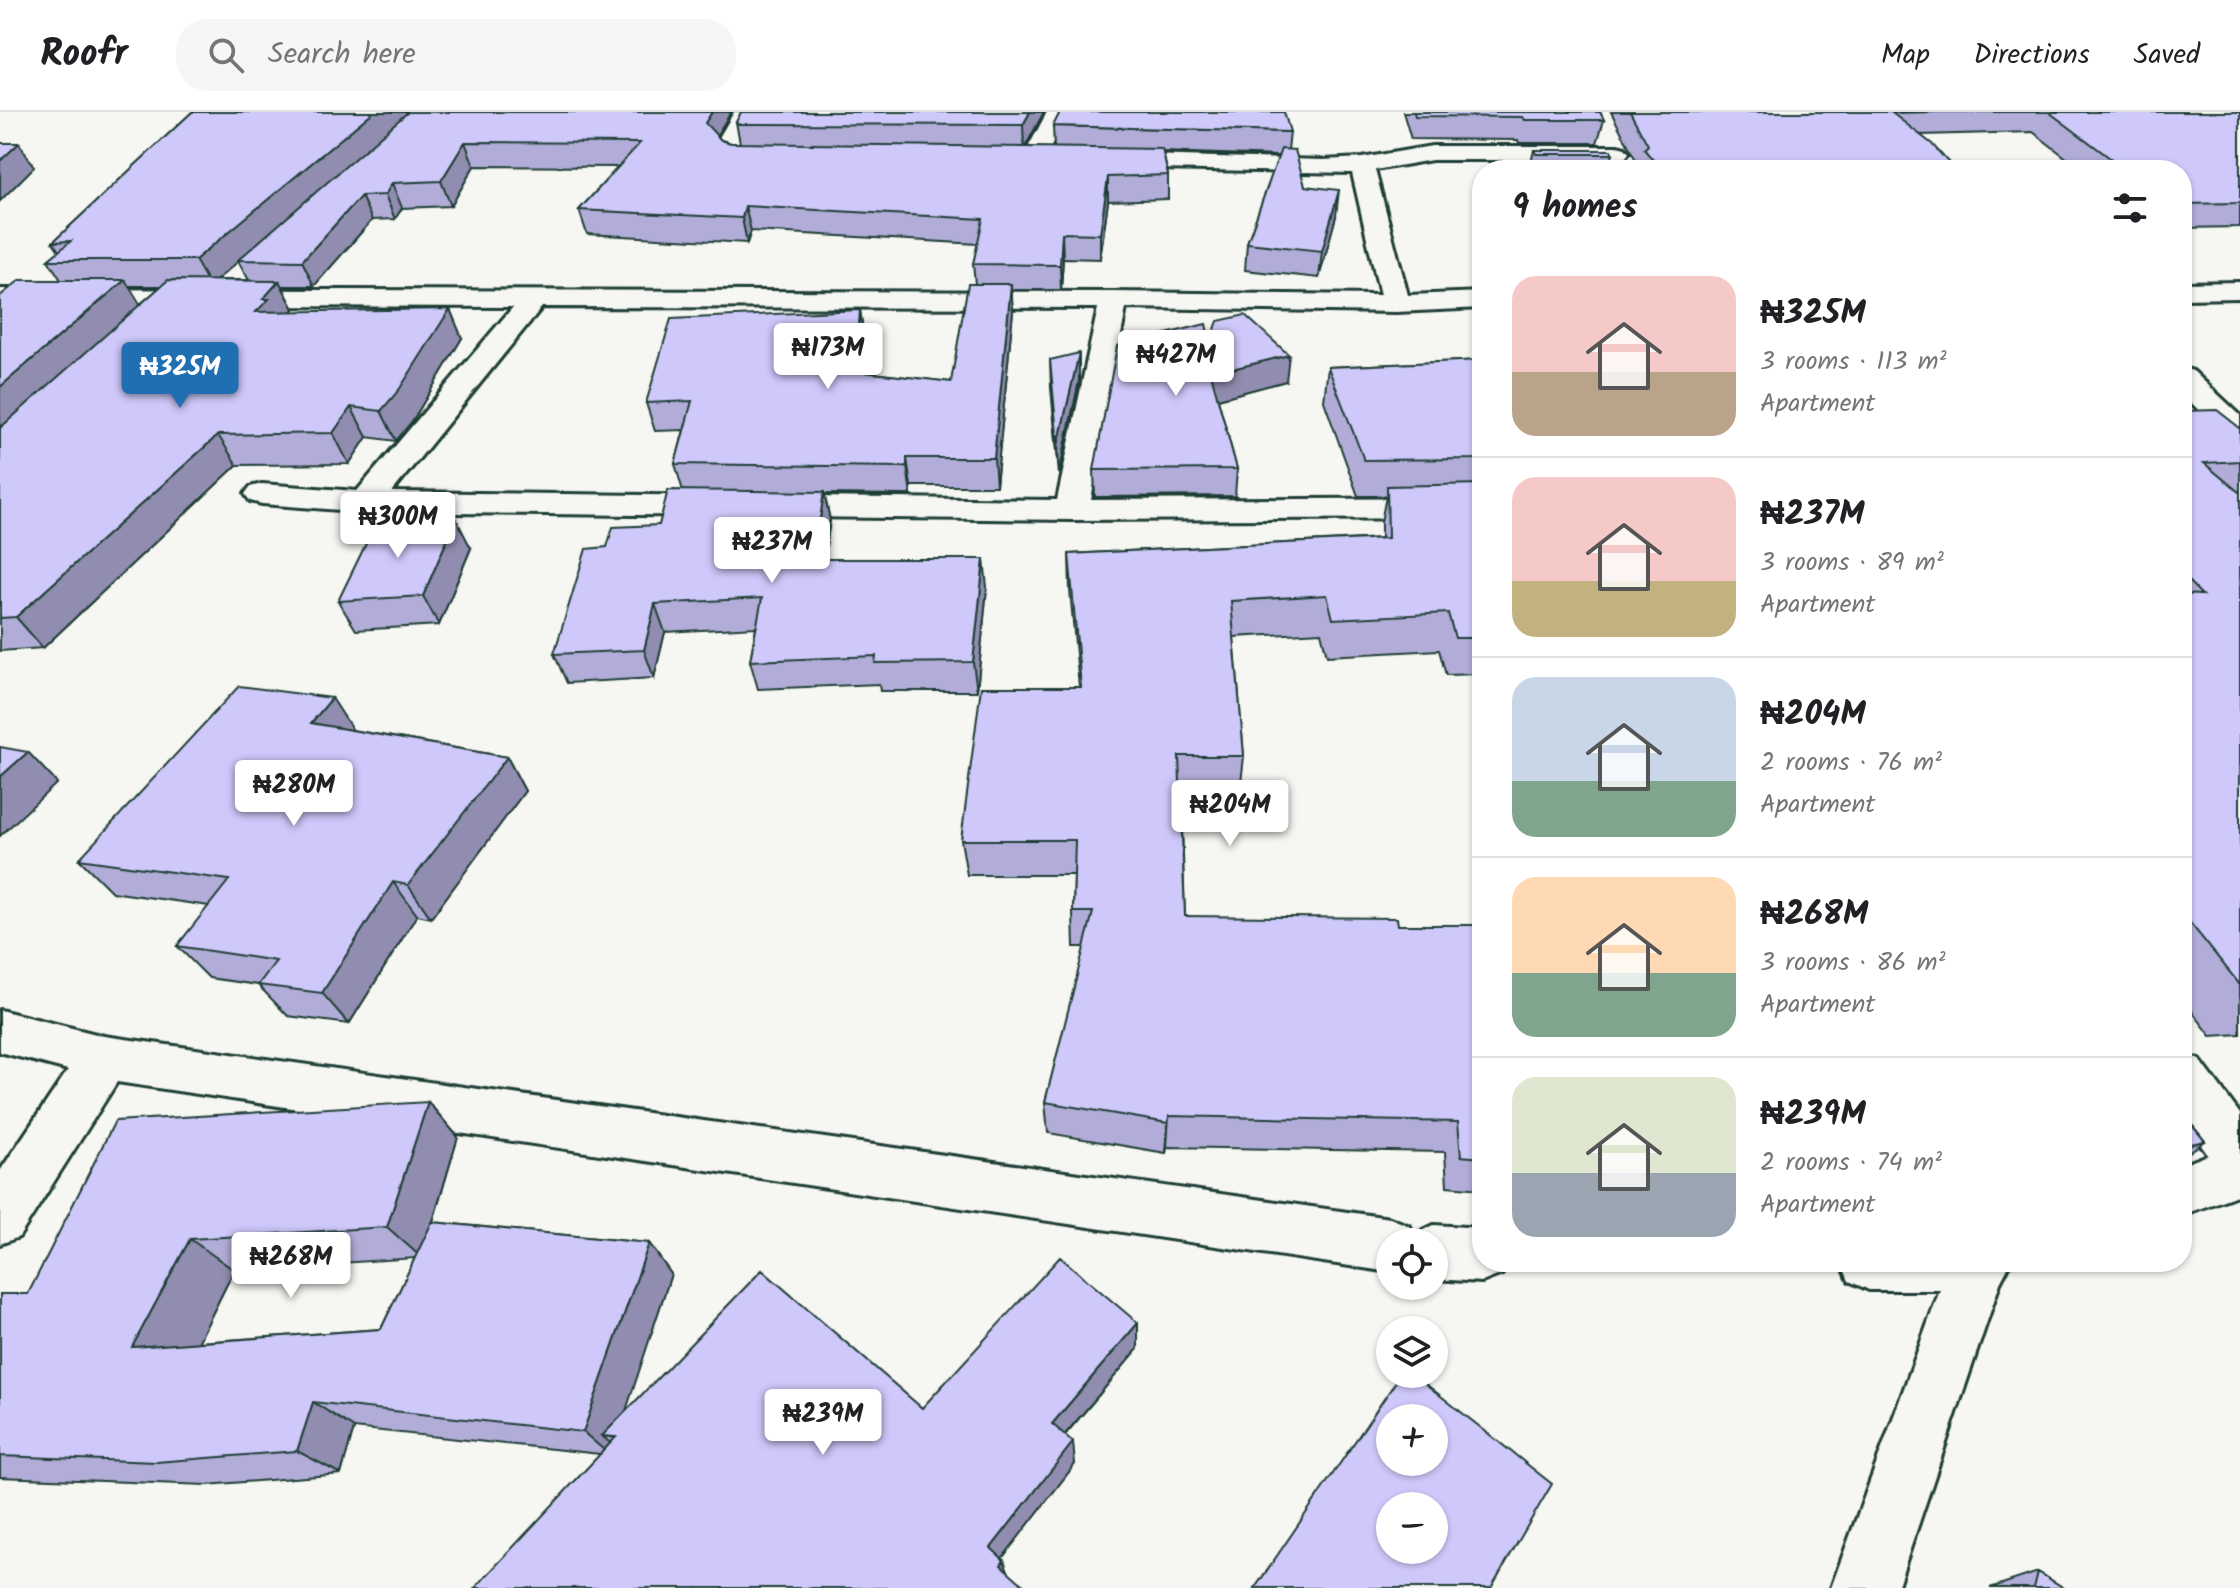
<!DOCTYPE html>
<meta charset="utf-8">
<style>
:root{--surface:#fff;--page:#f6f6f6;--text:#202124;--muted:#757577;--line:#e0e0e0;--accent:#1f6fb2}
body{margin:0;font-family:Kalam,sans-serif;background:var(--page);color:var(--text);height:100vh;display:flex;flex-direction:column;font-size:30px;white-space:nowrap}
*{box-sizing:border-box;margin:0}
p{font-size:26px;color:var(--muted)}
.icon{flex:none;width:44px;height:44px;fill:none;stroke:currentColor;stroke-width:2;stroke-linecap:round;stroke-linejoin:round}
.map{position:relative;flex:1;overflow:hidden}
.sheet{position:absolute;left:1472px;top:48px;width:720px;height:1112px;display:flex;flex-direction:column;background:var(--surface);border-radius:32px;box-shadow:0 2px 6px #0004}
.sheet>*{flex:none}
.buttons{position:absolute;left:1376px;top:1116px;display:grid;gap:16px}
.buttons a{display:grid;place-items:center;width:72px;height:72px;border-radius:50%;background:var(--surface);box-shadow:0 2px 6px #0004;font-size:40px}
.price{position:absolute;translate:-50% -68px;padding:0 18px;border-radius:8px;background:#fff;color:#222;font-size:26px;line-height:52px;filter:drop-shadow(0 2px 4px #0008)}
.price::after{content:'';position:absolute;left:50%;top:48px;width:24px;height:18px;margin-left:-12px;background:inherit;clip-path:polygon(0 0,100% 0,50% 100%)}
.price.current{background:var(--accent);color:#fff}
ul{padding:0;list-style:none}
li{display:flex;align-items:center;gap:24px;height:200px;padding:0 40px}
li+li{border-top:2px solid var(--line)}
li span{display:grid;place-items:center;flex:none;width:224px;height:160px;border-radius:24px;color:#555}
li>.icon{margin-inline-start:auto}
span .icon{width:96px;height:96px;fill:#fffc;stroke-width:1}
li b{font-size:34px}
h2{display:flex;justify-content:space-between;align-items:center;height:96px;padding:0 40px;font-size:34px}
header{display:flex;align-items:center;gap:48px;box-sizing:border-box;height:112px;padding:0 40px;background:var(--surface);border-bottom:2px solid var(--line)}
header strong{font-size:38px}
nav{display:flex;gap:44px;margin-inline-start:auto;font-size:28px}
.search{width:560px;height:72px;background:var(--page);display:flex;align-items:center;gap:20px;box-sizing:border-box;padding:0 28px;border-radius:32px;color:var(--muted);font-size:30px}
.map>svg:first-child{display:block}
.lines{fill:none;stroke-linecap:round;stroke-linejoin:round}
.minor-casing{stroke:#1f3d34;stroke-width:6}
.minor{fill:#f6f6f2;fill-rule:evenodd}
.wall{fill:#b2add8;stroke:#1f3d34;stroke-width:2;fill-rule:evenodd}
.shaded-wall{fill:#918db0;stroke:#1f3d34;stroke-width:2}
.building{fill:#cfc9fb;stroke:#1f3d34;stroke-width:2;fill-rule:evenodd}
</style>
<header>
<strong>Roofr</strong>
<div class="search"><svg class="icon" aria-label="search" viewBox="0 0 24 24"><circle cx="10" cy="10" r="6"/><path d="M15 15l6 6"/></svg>Search here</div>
<nav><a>Map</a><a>Directions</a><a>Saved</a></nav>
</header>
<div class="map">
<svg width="2240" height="1476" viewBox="0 0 2240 1476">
<rect width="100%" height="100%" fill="#f6f6f2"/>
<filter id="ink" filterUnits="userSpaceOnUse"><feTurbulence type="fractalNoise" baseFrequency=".0125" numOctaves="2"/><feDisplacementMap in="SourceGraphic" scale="16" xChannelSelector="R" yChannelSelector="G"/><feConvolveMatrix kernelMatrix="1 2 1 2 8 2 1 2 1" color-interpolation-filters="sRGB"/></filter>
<g filter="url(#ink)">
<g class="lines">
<g class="minor-casing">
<path id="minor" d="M734,0H756L737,35L748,38L782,40L786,45L782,50C760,55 728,56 713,36Z
M1047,0H1069L1042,52H1026L1022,47Z
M1432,34H1617L1625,36L1629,41L1625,46L1617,48H1432L1375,58L1408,183L1482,180V196L1396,200L1126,196L1091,388L1482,386V406L1072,408L366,400L262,392L250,389L245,382L250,375L262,372L357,379L513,195L0,193V177L1114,180L1380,183L1352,61L1107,56L1099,54L1095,49L1099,44L1107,42L1323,48L1362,46ZM542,195L1098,196L1057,388L392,380Z
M2240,170V186L2182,187V171Z
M2182,256L2193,259L2240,303V329L2229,327L2182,282Z
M0,898L104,924L1390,1106L1410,1114L1413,1123L1434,1113L1482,1116V1150H1507L1502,1162L1482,1170L1434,1167V1130H1390V1160L117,970L19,1125L0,1132V1059L68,958L0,940Z
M2182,942L2200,948L2240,1002V1082L2182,1103V1053L2208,1043L2182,1006Z
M1841,1150H2011L2000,1171L1897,1476H1831L1940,1178H1869L1849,1169Z"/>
</g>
<use href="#minor" class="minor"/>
</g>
<path class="wall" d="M192,0H731L717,24L721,28L731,31H740L736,10L1044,0L1025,35L1054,36L1053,14L1290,20L1288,38L1305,74L1336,104L1319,166L1245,158L1247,131L1279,44L1163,40L1168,63V87L1108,89L1100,147L1063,146L1061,178H1011L1013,199L996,374H911V383H903L824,382L830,408L824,447L987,475L977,579H880L879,572L758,577L750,549L756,515L665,520L654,566L567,571L554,542L607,435L659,413L683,379L675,352L684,318L655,319L646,291L860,198L864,225L862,260L951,270L975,172L973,152L978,132L751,119L747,131L587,122L579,98L618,55L474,54L451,94L402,96L395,107L372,108L314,174H282L294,197L292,200L462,226L413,308L396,329L367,325L349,352L237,353L43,536L0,539V184L61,168L48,148L59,139L53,130ZM238,149L249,168H216ZM129,174H162L140,192Z
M1403,0H1600L1604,8L1597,31H1519L1518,28L1411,27Z
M1611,0H2240V115L2182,116V58H2082L2033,20L1920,23L1955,58H1638L1639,54Z
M1534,38L1613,42L1609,55L1533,56L1531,51Z
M1210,231L1286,269L1218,287L1237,357L1235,384L1095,385L1094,358Z
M1050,248L1079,269L1059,362L1051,276Z
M1482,248V562L1446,563L1439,538L1327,544L1321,520L1234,525L1244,644L1240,680H1181L1185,804L1398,813H1482V1077L1447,1074L1445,1040L1167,1035L1166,1041L1048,1021L1045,990L1085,835H1074L1073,800L1074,763H967L961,728L1079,575L1070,478L1069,442L1381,426V410L1386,384H1358L1324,289L1328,255Z
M2182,299L2240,316V922L2211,924L2182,886Z
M471,436L439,513L356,518L338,489Z
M352,618L507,645L525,679L431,806L417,803L349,912L288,904L258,873L209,866L177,834L209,794L112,780L79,747Z
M428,990L458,1025L433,1110L649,1131L671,1162L625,1300L922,1296L1138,1211V1237L1065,1323L1075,1352L1002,1446L1004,1448L1008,1459L600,1342L354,1316L341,1362L207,1373L0,1365V1182H28ZM415,1146L381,1217L198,1230L234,1158Z
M2182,1001L2205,1029L2182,1045Z
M2038,1460L2064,1476H1990Z"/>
<path class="shaded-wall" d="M373,0H409L210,174L195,148Z
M712,0H731L710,34L705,11Z
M1030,0H1044L1024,37L1023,13Z
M465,30L474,54L451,94L441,69Z
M19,31L34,55L0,89V49Z
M1108,65V89L1100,147V122Z
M392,71L402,96L395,107L385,83Z
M1339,78L1336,104L1319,166L1322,139Z
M361,84L372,108L314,174L302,149Z
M745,94L751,119L747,131L742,106Z
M1062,121L1063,146L1061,178L1060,153Z
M125,168L143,197L0,325V275Z
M279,169L294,197L282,212L256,200L263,187Z
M1011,172L1013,199L996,374L994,346Z
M450,197L462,226L413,308L396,329L381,299Z
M860,198L864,225L861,286L856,259Z
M1079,241V269L1059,362L1058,333Z
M1289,243L1286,269L1210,289L1211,262Z
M351,295L367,325L349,352L333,321Z
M218,323L237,353L43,536L16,505Z
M907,346L911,374V383L907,354Z
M824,380L830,408L820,475L814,447Z
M456,407L471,436L439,513L423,484Z
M984,447L987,475L977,579L973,550Z
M655,492L665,520L654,566L644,538Z
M332,586L354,620L311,611Z
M28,640L57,671L0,724V665Z
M507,645L525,679L431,806L408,773Z
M393,770L417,803L349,912L322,881Z
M428,990L458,1025L422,1146L387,1115Z
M1169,1004L1167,1035L1166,1041L1168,1011Z
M190,1127L234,1158L182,1263L132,1235Z
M649,1131L671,1162L617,1326L602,1324L614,1334L611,1344L583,1320Z
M1138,1211V1237L1055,1334L1052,1312Z
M313,1290L354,1316L341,1362L297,1339Z
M1073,1330L1075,1352L997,1453L991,1436Z
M1004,1448L1010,1465L1001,1453Z"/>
<path class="building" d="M192,0H373L195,148H48L71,129L53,130Z
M408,0H712L705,11L721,28L731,31L1162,37L1168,63L1108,65L1100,122L1062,121L1060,153L973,152L983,107L745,94L742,106L579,98L640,31L465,30L441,69L392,71L385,83L361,84L302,149L238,148Z
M741,0H1030L1023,13L738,12L736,10Z
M1060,0H1284L1290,20L1053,14Z
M1414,0H1600L1604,8H1525L1523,5L1415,4Z
M1630,0H1935L1892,1L1932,32L1955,58H1661L1644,37L1648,33Z
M2049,0H2240V91L2182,92V58H2126Z
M0,31H19L0,49Z
M1281,37L1295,38L1305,74L1339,78L1322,139L1247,131Z
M1534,38H1611L1613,42H1536Z
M20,168H125L0,275V184Z
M168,168L279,169L263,187H269L256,200L450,197L399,278L381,299L351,295L333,321L218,323L16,505L0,506V316Z
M968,172H1011L994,346H907V354L899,355L675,352L692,289L646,291L671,207L860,198L856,259L951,270Z
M1245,203L1289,243L1211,262L1237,357L1094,358L1117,234L1206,212L1210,231L1218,209Z
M1079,241L1058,333L1050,248Z
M1482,248V347L1364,348L1328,255Z
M2217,298L2240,316V349L2204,351L2240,381V873L2182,801V482L2202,483L2182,463V299Z
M1482,372V526H1455L1448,501L1333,507L1327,483L1231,489L1244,644H1179L1185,804L1397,806L1398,813H1482V1046L1461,1044L1458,1010L1169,1004L1168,1011L1045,990L1093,800H1073L1075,728H961L981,575H1081L1069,442L1388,426L1387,374Z
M668,378L824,380L814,447H984L973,550L875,551L876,544L750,549L762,486L655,492L644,538L554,542L586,437L607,435L613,415L659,413Z
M456,407L423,484L338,489L376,411Z
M239,574L332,586L311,611L507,645L408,773L393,770L322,881L258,873L276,849L177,834L229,768L79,747Z
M0,635L28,640L0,665Z
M428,990L387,1115L190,1127L132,1235L381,1217L432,1110L649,1131L583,1320L313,1290L297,1339L156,1350L0,1344V1182H28L115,1009Z
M2182,1001L2205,1029L2182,1034Z
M1060,1145L1138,1211L1052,1312L1073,1330L991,1436L1004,1448L1001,1453L1027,1476H475L616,1325L602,1324L762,1158L922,1296Z
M1401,1262H1413L1552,1372L1491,1476H1255ZM1390,1306H1434V1350H1390ZM1390,1394H1434V1438H1390Z
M2038,1460L2064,1476H2034Z"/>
</g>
</svg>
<div class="buttons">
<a><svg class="icon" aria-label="locate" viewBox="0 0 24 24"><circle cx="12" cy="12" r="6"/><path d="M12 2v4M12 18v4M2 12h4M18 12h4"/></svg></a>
<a><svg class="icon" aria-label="layers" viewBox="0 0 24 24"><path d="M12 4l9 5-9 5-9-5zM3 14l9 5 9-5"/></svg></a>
<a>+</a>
<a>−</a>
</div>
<b class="price" style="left:828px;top:279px">₦173M</b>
<b class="price" style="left:1176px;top:286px">₦427M</b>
<b class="price current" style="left:180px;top:298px">₦325M</b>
<b class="price" style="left:398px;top:448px">₦300M</b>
<b class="price" style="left:772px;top:473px">₦237M</b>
<b class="price" style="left:294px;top:716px">₦280M</b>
<b class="price" style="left:1230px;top:736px">₦204M</b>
<b class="price" style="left:291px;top:1188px">₦268M</b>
<b class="price" style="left:823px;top:1345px">₦239M</b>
<section class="sheet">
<h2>9 homes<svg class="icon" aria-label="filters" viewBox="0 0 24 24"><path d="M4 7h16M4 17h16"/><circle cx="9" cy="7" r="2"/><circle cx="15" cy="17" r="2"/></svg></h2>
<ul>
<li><span style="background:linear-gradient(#f6c9c9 60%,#b9a48a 0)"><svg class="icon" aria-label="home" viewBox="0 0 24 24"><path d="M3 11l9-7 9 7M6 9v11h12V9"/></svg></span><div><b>₦325M</b><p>3 rooms · 113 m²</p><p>Apartment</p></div></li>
<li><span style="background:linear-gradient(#f6c9c9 65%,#c2b280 0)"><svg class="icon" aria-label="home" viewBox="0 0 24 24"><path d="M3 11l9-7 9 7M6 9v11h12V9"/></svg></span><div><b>₦237M</b><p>3 rooms · 89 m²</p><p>Apartment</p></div></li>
<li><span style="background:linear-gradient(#c9d6e8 65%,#7fa58c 0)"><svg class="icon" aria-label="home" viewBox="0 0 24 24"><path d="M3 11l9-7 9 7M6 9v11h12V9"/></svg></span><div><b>₦204M</b><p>2 rooms · 76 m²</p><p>Apartment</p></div></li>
<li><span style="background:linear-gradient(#ffd9b3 60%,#7fa58c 0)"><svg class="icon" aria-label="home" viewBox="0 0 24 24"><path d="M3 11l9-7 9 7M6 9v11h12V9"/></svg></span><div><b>₦268M</b><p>3 rooms · 86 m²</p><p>Apartment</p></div></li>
<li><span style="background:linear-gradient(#dfe7d0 60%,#9aa5b1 0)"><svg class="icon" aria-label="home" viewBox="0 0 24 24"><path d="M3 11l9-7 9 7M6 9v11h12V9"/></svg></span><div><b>₦239M</b><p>2 rooms · 74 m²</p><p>Apartment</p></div></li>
</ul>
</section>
</div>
